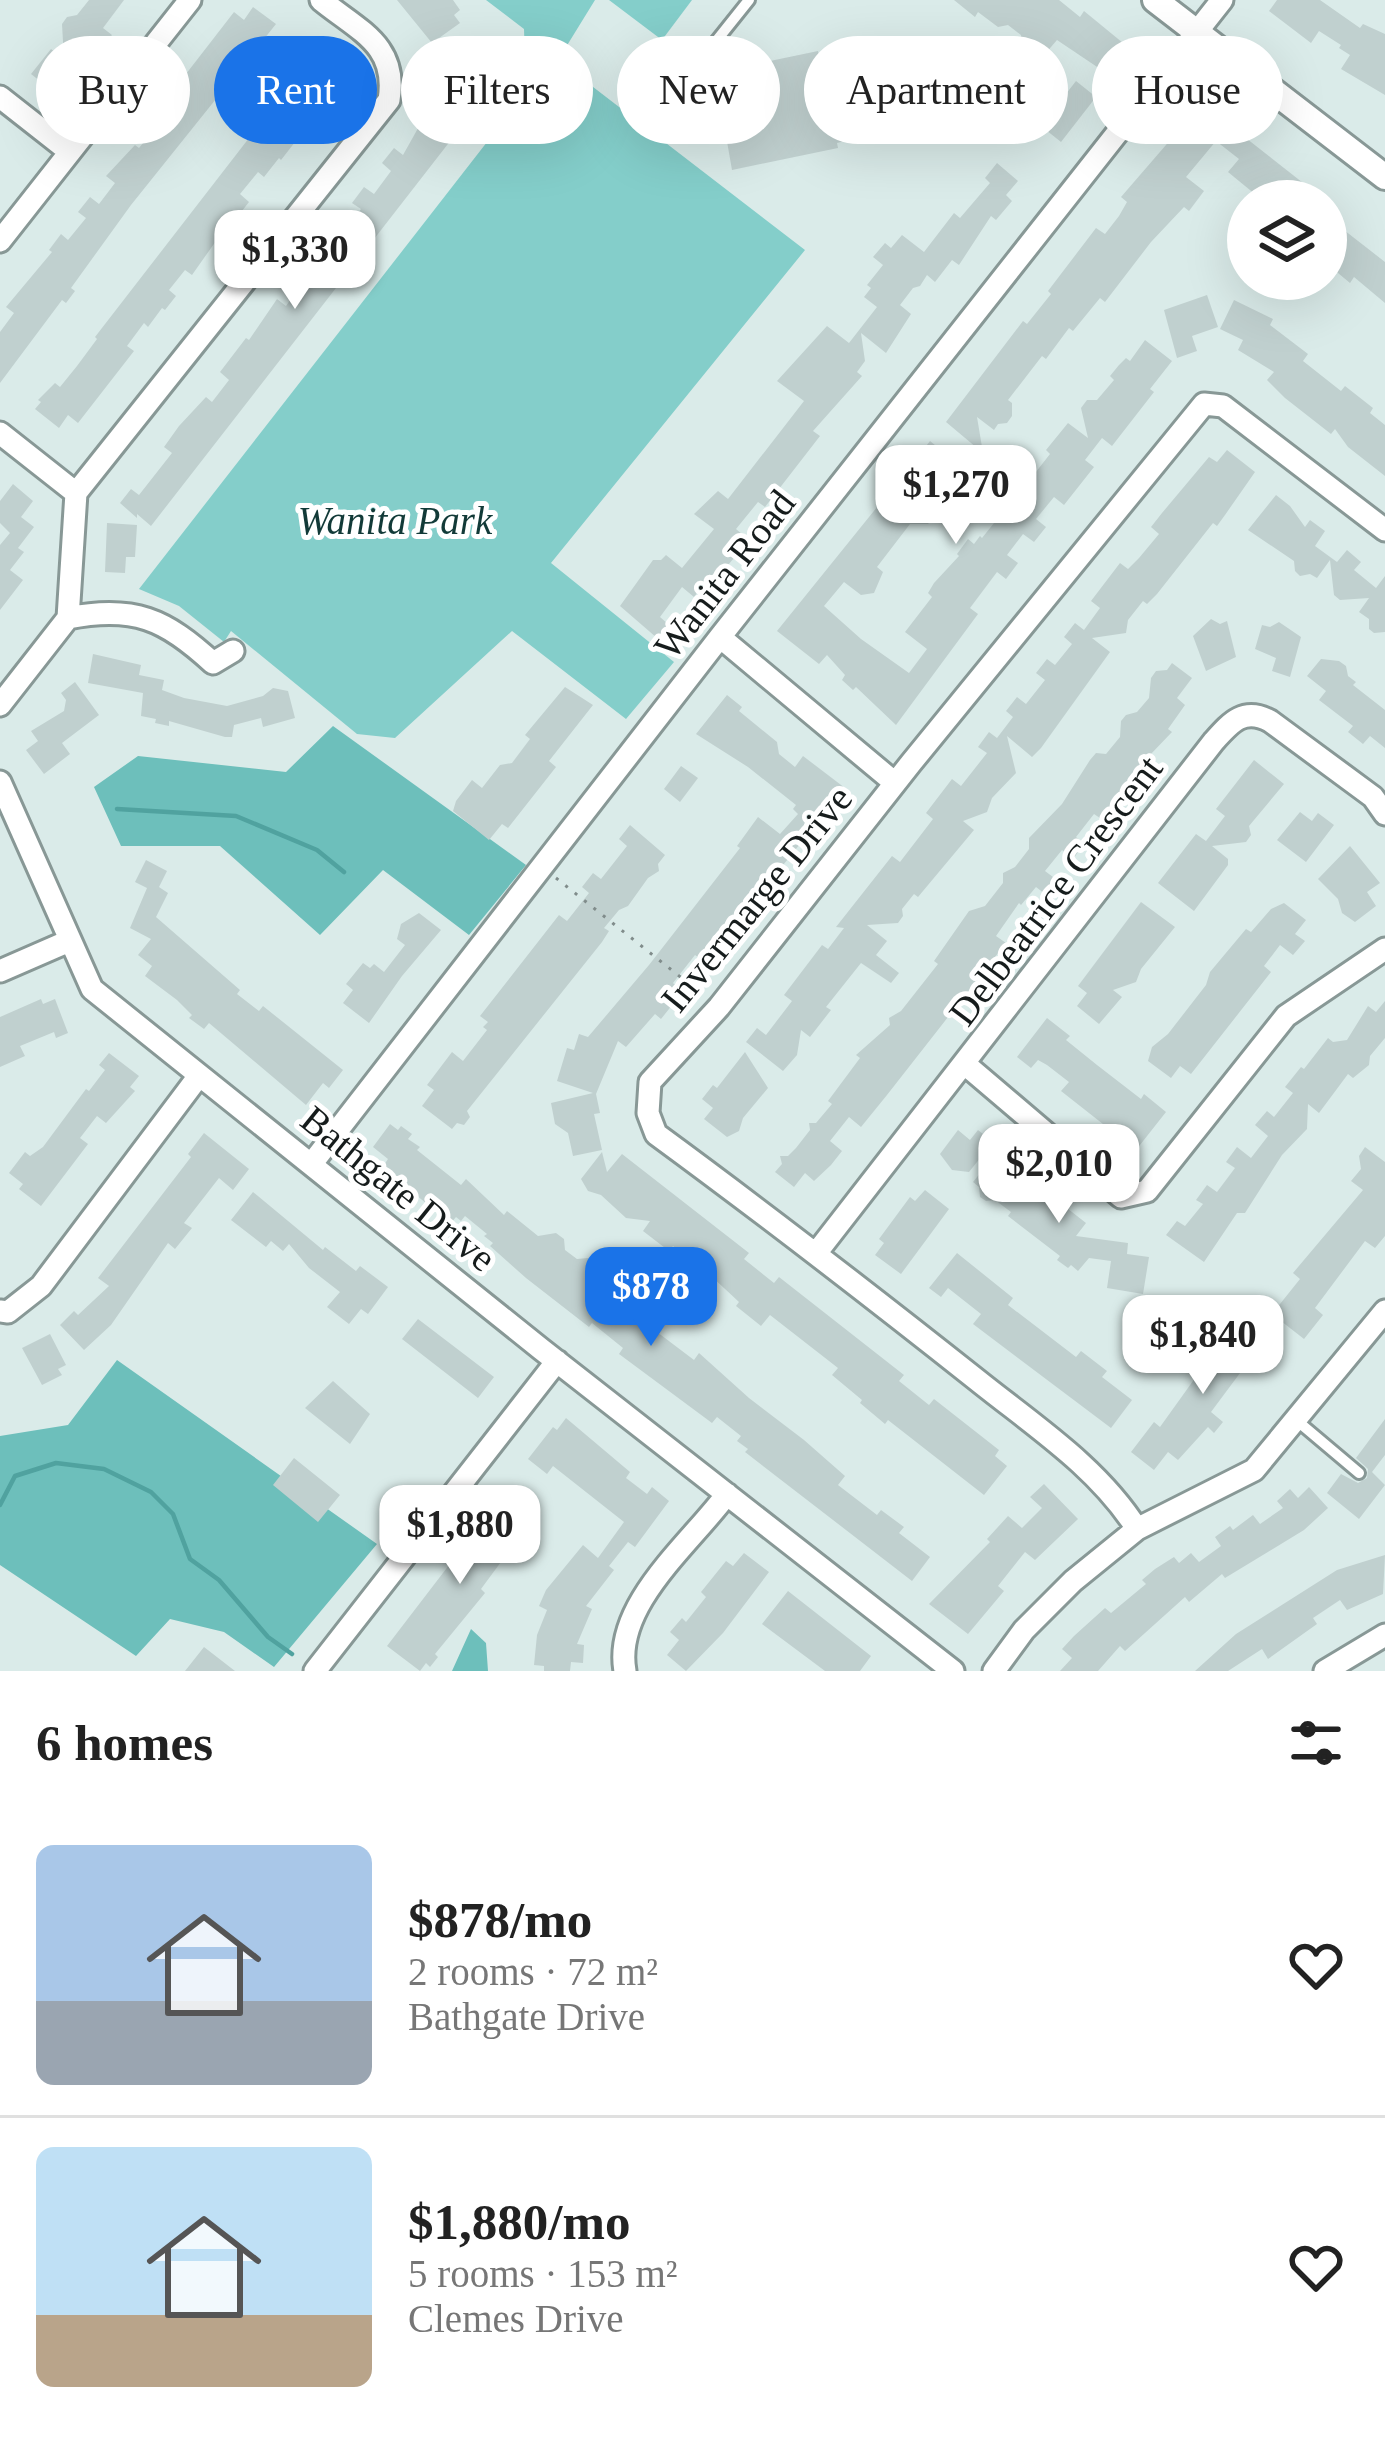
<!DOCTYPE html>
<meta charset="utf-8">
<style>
:root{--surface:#fff;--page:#f6f6f6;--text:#222;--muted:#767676;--line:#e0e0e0;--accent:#1a73e8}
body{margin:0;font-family:"Times New Roman",serif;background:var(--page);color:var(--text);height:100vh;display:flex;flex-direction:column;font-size:45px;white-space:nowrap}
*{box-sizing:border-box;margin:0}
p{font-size:39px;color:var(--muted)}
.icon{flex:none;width:66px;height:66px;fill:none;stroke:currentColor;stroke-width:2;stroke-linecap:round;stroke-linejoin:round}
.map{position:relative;height:1671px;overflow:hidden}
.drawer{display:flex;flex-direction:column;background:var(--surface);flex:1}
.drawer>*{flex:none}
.top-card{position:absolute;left:36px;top:36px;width:1314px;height:108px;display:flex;gap:24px}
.buttons{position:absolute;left:1227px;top:180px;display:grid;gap:24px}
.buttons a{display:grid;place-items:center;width:120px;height:120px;border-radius:50%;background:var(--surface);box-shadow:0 12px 48px #0002;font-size:60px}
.price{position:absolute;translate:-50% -102px;padding:0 27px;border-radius:24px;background:#fff;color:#222;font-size:39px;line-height:78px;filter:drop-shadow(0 3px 6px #0008)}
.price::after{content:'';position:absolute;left:50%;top:72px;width:36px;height:27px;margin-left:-18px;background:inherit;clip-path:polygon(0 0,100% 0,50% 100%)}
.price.on{background:var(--accent);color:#fff}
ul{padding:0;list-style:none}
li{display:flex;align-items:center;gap:36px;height:300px;padding:0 36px}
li+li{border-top:3px solid var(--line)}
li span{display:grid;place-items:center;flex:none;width:336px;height:240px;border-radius:18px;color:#555}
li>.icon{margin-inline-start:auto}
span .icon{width:144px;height:144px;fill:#fffc;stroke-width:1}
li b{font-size:51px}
h2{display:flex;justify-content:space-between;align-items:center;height:144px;padding:0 36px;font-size:51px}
.chip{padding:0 42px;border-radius:54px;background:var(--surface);box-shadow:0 12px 48px #0002;font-size:42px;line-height:108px}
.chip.on{background:var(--accent);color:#fff}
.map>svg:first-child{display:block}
.green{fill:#84ceca}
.forest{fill:#6dbfbb}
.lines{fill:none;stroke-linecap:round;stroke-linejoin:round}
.stream{stroke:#50a29f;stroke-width:4.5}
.building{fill:#c0d0cf}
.service-casing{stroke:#889896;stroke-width:16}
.minor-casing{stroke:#889896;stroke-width:27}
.tertiary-casing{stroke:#889896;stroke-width:30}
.path{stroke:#808c8b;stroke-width:3;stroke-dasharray:3 9;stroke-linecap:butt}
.service{stroke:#fff;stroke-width:10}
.minor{stroke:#fff;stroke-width:21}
.tertiary{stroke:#fff;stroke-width:24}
.labels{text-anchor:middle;stroke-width:10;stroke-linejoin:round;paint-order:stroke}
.park-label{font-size:39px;font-style:italic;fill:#123a38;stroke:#fff}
.street-label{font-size:39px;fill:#161c1c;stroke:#fff}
</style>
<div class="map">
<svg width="1385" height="1671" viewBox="0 0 1385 1671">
<rect width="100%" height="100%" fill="#daebe9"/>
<path class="green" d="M486,0H595L558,60L805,250L551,563L674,662L626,719L512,631L395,738L357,734L231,631L224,642L179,606L139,589L526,92L524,29Z
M609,0H692L662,40Z"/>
<path class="forest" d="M333,726L526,865L469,935L383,870L320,935L220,846H121L94,787L138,756L286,772Z
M117,1360L377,1544L274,1667L224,1632L170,1619L136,1656L0,1565V1436L68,1425Z
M471,1629L486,1643L488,1671H452Z"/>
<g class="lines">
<path class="stream" d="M117,809L236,816L317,850L344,872
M0,1505L15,1476L56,1463L104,1469L151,1492L173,1514L190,1559L219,1580L268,1637L292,1654"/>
</g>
<path class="building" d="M89,0H124L103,28L112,35L100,50L94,45L76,68L83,73L73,87L63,79L54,92L31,74L51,49L64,59L62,24L67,17L77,15Z
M397,0H453L460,10L454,15L460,23L432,43Z
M954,0H1059L1080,17L1084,11L1123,43L1118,50L1133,62L1118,81L1057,40L1045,54L1040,50L1029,51L1022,46L1021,35L1008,25L998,27L978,12L975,17Z
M1277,0H1320L1360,28L1363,24L1385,34V95L1341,69L1350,55L1339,48L1341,45L1319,31L1311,43L1269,11Z
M253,7L276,24L131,205L71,288L75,291L66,303L62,300L0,383V332L14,313L6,307L52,252L49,250L61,234L68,240L86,218L78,212L90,197L99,204L115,183L106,176L135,145L139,148L156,127L149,121L161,106L171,113L188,90L179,83L234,12L244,20Z
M476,47L477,83L437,87L436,68H449L436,48Z
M818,51L820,64L879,52L889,111L841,121L845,141L837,143L838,148L732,170L725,130L744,125L735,75L772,69L770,61Z
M314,54L338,72L327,85L335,91L281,160L279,158L264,177L258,172L240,194L249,202L238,216L235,214L192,275L185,270L169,290L176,296L165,310L162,308L148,327L144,323L127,346L134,351L78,423L68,415L59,428L35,409L41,402L38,400L55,383L60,387L77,366L97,339L95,337Z
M1076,81L1096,97L1061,142L1041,126Z
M1207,94L1235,116L1228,124L1326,201H1251L1256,195L1228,172L1239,159L1216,141L1186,177L1204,191L1189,211L1184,207L1151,242L1105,302L1100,298L1073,331L1069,328L1046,359L1042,356L1008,400L1012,403V416L1007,423L998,424L994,430L977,417L983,453L946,422L1023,321L1027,324L1051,294L1048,291L1096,228L1105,234L1119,216L1127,202L1121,197L1172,138L1169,135L1193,103L1197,106Z
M443,101L471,114L457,143L451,140L151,526L137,514V518L120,503L131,489L139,495L172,453L164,447L179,426L206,397L212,402L229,380L220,372L246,338L249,340L277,299L286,306L314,266L307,261L318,245L335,225L344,232L361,209L352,203L364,187L374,194L391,171L382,163L394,148L403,155L426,114L438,120Z
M997,163L1018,181L1006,195L1012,201L996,220L991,216L959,265L952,260L935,282L927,275L920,286L913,288L900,305L911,314L886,353L861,333L865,361L857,372L862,376L813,431L820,436L765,507L758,502L736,529L749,540L713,583L707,580L694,597L682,587L660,617L668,624L657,638L620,606L653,560H661L666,555L682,568L714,529L694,514L718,491L728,499L804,401L777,381L827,326L849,343L877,307L864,297L871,288L867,285L883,265L873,257L885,243L891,248L902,235L924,252L954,213L960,218L990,183L985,178Z
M1326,216L1385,262V303L1354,277L1350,283L1326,263Z
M1207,295L1218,327L1192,336L1197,351L1177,358L1164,310Z
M1234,300L1273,319L1270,325L1308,354L1303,361L1341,391L1345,386L1373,408L1370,413L1385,425V476L1348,447L1335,429L1331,434L1285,398L1267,380L1274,372L1238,350L1243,340L1220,329Z
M1145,340L1172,361L1150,389L1154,392L1112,446L1102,438L1085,460L1094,467L1064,505L1054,497L1036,519L1046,527L1034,542L1023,534L1007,555L1018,563L1006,579L997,572L970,608L978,614L896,725L856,687L853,690L842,680L845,675L827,655L819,664L777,631L890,491L899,499L916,478L907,471L930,441L958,464L930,499L936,504L933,518L928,524H910L877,567L883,572L874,593L861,595L844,582L824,606L861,639L909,673L927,649L905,632L932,597L928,593L934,583L959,556L957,554L968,539L974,544L980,536L982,538L994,523V514L1008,505L1028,473L1032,477L1050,454L1046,450L1068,423L1088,438L1081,408L1087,400H1097L1114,380L1110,376L1119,365L1126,358L1130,361Z
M1227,450L1255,472L1225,515L1217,526L1213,523L1157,594L1147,604L1143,601L1128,620L1126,633L1092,638L1110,652L1041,748L1032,757L1007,736L1016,773L992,798L987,812L963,821L974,830L918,897L914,894L902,909L903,916L898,923L867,925L887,941L876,955L899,973L891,983L861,963L826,1007L831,1010L810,1037L801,1030L797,1055L783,1071L746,1042L757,1028L766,1035L792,1001L784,995L822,945L828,949L844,928L836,927L892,856L900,862L933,819L926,813L952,779L961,786L987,753L978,747L989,732L997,738L1013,717L1006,711L1017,697L1026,704L1045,680L1036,673L1047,659L1055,665L1072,644L1064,637L1075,623L1084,630L1100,608L1091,601L1120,563L1128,569L1139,558L1159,534L1151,527L1162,513L1209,457L1217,462Z
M13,484L33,501L21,517L34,527L18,548L24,552L10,570L23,580L0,610V545L10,533L0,523V501Z
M1276,495L1290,506L1305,527L1310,520L1325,531L1315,546L1337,562L1347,550L1361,562L1354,570L1376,588L1385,576V632L1374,633L1369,629V619L1359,612L1369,598L1340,600L1334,595L1330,560L1317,578L1310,574L1300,576L1295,571L1294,561L1248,530Z
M107,523L137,525L135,557H126L125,573L105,572Z
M1211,619L1220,624L1227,621L1236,657L1206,671L1193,636Z
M1279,622L1301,637L1290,677L1272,671L1276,658L1255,649L1262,625L1270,627Z
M93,654L141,665L139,675L164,680L162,690L184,698L227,706L263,696L273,688L288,691L295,718L263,727L261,718L234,725L232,737H225L169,721V726L155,723L156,719L141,716L143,693L88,683Z
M1321,659L1339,661L1346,666L1348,676L1356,682L1353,685L1385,710V748L1370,736L1363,744L1348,732L1353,726L1319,700L1326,691L1307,676Z
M1172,663L1192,678L1177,698L1185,705L1168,729L1172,732L1150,755L1103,820L1094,814L1076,837L1084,844L1073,859L1062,850L1045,871L1057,880L1045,894L1036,887L1021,905L1019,903L996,936L1006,943L887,1095L861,1127L849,1117L830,1141L842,1151L831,1165L814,1181L805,1173L794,1187L775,1172L782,1164L780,1156H788L796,1148L810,1130L809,1123H816L832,1104L828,1101L860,1058L856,1055L890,1025L889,1018L901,1011L938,964L934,961L969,911L985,906L1003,883V873L1015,867L1029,849V838L1062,804L1090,760L1096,753L1106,754L1120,737L1121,721L1126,715L1137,712L1149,698L1151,678L1156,671L1167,670Z
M75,682L99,715L62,743L70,754L44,774L26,750L38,741L31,731L64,711L66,700L61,693Z
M565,687L593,705L549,761L556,767L508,828L502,824L489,840L453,811L456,801L472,780L482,788L500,765L512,763L530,739L525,735Z
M727,695L742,707L739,711L777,742L779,754L795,767L803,756L845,788L705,962L695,955L673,983L675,985L665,998L673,1004L661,1019L655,1014L626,1047L618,1041L596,1094L600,1113L594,1114L602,1150L573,1156L568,1133L555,1124L551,1103L593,1093L557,1081L567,1048L574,1050L579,1034L588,1037L649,965L740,848L737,846L758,817L780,834L798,814L793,809L796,805L748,767L696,734Z
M1254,760L1284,784L1249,826L1251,835L1246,842L1212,846L1228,859V865L1194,911L1158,883L1196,834L1206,841L1225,816L1216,809Z
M681,766L698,778L680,802L664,789Z
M1300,812L1312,821L1318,813L1334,825L1306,862L1277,840Z
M630,825L665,855L658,864L659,871L648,878L628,906L619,910L604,928L609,931L602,942L467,1111L470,1117L464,1125L457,1123L452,1129L422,1106L434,1090L427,1085L452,1052L463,1061L487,1030L483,1027L488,1022L480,1016L559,915L567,921L589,893L582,887L593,873L601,879L627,846L619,839Z
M1350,846L1380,883L1367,892L1376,906L1355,922L1342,913L1338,899L1318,879Z
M146,860L167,871L159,887L168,893L156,917L240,990L237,994L259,1011L263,1006L343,1070L329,1088L323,1083L306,1105L209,1023L204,1029L189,1018L192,1015L177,1000L145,976L152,966L138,955L151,939L130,928L147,888L135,882Z
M1141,902L1175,927L1141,969L1136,982L1113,990L1122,997L1099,1024L1077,1006L1087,993L1078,986Z
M1284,903L1306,920L1295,934L1305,941L1293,955L1280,945L1264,966L1271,972L1191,1074L1180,1066L1171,1078L1148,1061L1152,1047L1168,1034L1206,985L1210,972L1246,929L1251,932L1271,909Z
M419,913L441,930L402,976L369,1023L343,1003L353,990L346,984L363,963L370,968L374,964L384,972L405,945L397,939L401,924Z
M41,999L43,1004L55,999L68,1033L56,1038L54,1032L20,1046L25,1056L0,1067V1017Z
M1385,1001V1038L1370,1056L1369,1065L1353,1078L1348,1074L1319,1113L1308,1104L1307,1129L1282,1155L1245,1213H1237L1204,1262L1166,1235L1177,1221L1185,1226L1203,1204L1196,1200L1207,1185L1217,1192L1235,1168L1226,1162L1237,1147L1251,1158L1268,1136L1255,1125L1267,1111L1274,1117L1293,1093L1285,1087L1301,1067L1304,1069L1328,1038L1333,1042L1347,1040L1368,1006L1376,1012Z
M1047,1018L1070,1036L1066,1040L1097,1065L1141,1099L1144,1094L1166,1112L1136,1150L1061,1091L1069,1082L1047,1065L1038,1060L1031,1068L1017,1057Z
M745,1052L768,1088L743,1118L739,1131L727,1137L704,1119L713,1108L702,1099L713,1085L717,1088Z
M109,1053L139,1076L130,1087L135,1091L106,1123L97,1116L80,1138L88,1144L41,1206L19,1189L23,1184L9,1173L25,1152L30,1156L43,1147L86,1089L89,1091L105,1070L99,1065Z
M390,1124L398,1130L401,1126L412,1134L408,1139L420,1147L417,1150L461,1185L466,1179L504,1215L507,1211L538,1236L556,1233L564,1239L565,1250L577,1259L588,1258L602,1278L608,1283L618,1280L625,1286L629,1300L626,1304L657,1332L694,1360L699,1353L749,1398L804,1440L845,1476L838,1485L877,1515L881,1510L904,1527L899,1533L930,1557L912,1581L745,1452L748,1449L737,1441L741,1436L717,1417L712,1423L619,1354L623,1348L592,1323L589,1327L526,1278L490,1246L493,1243L484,1236L487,1234L465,1216L461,1221L456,1217L451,1223L382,1168L388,1159L373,1147Z
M958,1130L970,1140L978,1130L993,1142L969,1172L952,1170L940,1154Z
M204,1133L249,1169L233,1190L219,1178L184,1223L192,1228L175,1249L168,1243L111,1325L84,1350L60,1325L74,1311L78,1315L109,1286L98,1278L191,1157L188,1154Z
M1365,1147L1385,1162V1236L1375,1248L1365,1241L1315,1308L1323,1315L1304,1339L1272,1314L1300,1279L1293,1273L1363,1190L1351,1181L1361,1169L1359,1156Z
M602,1152L607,1172L622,1154L749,1253L744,1259L774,1283L779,1277L904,1375L899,1381L929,1405L934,1399L999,1450L995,1456L1007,1466L984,1495L888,1420L885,1424L860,1403L862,1400L832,1375L838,1368L770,1315L761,1326L736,1306L739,1302L710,1275L673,1246L669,1251L643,1231L650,1221L626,1218L601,1195L588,1191L581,1179Z
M1015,1159L1030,1170L1024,1178L1047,1196L1052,1189L1067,1201L1063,1205L1086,1223L1076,1236L1128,1243L1127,1254L1149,1257L1143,1294L1107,1288L1111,1261L1089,1258L1078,1271L1071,1265L1068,1268L1057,1260L1060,1256L1008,1216L1011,1212L995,1200L986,1201L980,1197L979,1187L973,1182L986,1166H1010Z
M925,1190L949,1209L901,1274L875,1255L884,1243L879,1239L910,1197L915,1201Z
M253,1192L323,1250L325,1247L356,1271L360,1266L388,1287L368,1314L361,1309L349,1324L327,1307L340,1292L309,1268L289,1244L283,1251L271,1241L266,1247L231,1220Z
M957,1253L1013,1298L1008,1305L1076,1357L1081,1351L1107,1371L1102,1377L1132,1400L1111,1428L973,1324L981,1314L948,1288L941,1297L929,1288Z
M1246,1314L1269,1331L1257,1346L1268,1354L1254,1372L1246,1365L1211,1412L1223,1422L1214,1433L1208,1427L1178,1460L1168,1452L1154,1470L1131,1452L1154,1422L1160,1427L1203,1367L1210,1372L1227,1351L1222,1347Z
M418,1319L494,1377L478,1398L402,1339Z
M50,1334L66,1365L58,1369L62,1375L42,1385L22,1348Z
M333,1381L370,1414L350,1444L305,1408Z
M566,1418L630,1472L626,1478L647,1494L652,1487L669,1501L635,1547L628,1542L609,1566L614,1570L586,1606L592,1609L577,1644L584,1645L583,1663L571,1662L570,1671H544V1666L534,1665L537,1635L547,1610L539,1606L546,1590L583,1545L598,1558L624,1522L553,1466L547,1474L528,1459L553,1427L557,1430Z
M1385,1419V1455L1372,1472L1385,1485L1359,1519L1327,1493L1341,1474L1358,1483L1367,1478L1368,1469L1356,1458Z
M294,1458L340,1495L318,1522L273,1485Z
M1044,1484L1078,1519L1035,1560L1025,1552L998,1586L1004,1591L968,1634L929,1604L990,1542L987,1539L1008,1516L1022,1528L1042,1508L1030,1497Z
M1309,1487L1328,1508L1304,1530L1225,1578L1222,1574L1189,1602L1185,1597L1125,1651L1120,1646L1098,1671H1060L1072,1658L1062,1649L1074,1636L1105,1608L1111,1613L1146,1584L1142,1580L1155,1569L1174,1557L1179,1563L1191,1553L1199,1562L1221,1546L1215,1537L1230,1526L1233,1530L1253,1515L1260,1524L1283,1508L1277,1501L1290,1489L1298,1498Z
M513,1494L537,1513L481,1589L485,1593L435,1654L438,1657L430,1667L426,1663L420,1671L387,1646L469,1539L480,1548L495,1527L485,1518L498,1502L503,1506Z
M744,1553L769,1572L723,1633L686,1671L667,1655L679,1640L670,1632L682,1618L686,1622L706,1597L701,1592L726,1561L733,1566Z
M1385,1555L1383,1594L1347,1610L1340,1600L1313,1618L1317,1624L1268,1659L1262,1649L1228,1671H1195L1236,1634L1337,1570Z
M788,1591L871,1656L860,1671H825L762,1624Z
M204,1647L235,1671H185Z"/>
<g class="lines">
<g class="service-casing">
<path id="service" d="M709,50L749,0
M1295,1419L1359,1473"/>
</g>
<g class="minor-casing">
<path id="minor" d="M0,97L70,152L0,241
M70,152L190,0
M0,433L76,493
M68,618C134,605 165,619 213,663L233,651
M720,637L895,783
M0,705L68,618L76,493L389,100C398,45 359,31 321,0
M0,782L92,989L541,1349L953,1671
M0,971L69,941
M966,1065L1121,1197L1147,1191L1286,1016L1385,949
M313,1162L720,637L1222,0
M817,1252L1214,741C1231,722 1244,707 1270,721L1373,797L1385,814
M0,1311L8,1312L41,1286L198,1077
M1137,1529C1098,1467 1033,1425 977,1380C871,1296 765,1214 656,1134L648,1113L650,1082L719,1007L911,763L1204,404L1223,406L1385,530
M315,1671L557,1361
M625,1671C613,1605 690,1544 727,1494
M994,1671L1024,1630L1073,1581L1137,1529L1254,1470L1385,1311
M1325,1671L1385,1635"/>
</g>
<g class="tertiary-casing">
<path id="tertiary" d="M1155,0L1385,177"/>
</g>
<path class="path" d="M556,878L703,995"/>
<use href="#service" class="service"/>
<use href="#minor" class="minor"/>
<use href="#tertiary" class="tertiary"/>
</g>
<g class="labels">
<g class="park-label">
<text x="395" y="534">Wanita Park</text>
</g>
<g class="street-label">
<text transform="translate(724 574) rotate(-52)" y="14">Wanita Road</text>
<text transform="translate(1055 890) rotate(-53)" y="14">Delbeatrice Crescent</text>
<text transform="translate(756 898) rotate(-51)" y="14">Invermarge Drive</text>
<text transform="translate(399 1188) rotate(39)" y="14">Bathgate Drive</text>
</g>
</g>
</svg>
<div class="buttons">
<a><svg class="icon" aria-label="layers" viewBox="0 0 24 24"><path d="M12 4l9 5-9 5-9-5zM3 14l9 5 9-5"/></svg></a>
</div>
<b class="price" style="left:295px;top:312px">$1,330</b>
<b class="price" style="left:956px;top:547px">$1,270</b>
<b class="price" style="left:1059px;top:1226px">$2,010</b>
<b class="price on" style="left:651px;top:1349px">$878</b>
<b class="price" style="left:1203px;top:1397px">$1,840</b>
<b class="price" style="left:460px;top:1587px">$1,880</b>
<div class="top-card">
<a class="chip">Buy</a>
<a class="chip on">Rent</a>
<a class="chip">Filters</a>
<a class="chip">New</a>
<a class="chip">Apartment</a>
<a class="chip">House</a>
</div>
</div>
<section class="drawer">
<h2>6 homes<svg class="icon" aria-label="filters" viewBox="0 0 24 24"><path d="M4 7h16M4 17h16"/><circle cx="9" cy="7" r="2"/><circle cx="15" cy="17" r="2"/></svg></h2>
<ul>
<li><span style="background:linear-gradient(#a9c7e8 65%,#9aa5b1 0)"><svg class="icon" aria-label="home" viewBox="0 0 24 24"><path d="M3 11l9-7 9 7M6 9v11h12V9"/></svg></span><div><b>$878/mo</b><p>2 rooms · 72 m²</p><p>Bathgate Drive</p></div><svg class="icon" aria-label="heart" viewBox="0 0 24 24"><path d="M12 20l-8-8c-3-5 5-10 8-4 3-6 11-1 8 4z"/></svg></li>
<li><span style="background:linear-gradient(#bfe0f5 70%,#b9a48a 0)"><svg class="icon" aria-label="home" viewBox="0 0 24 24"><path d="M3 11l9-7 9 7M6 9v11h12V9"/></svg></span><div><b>$1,880/mo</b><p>5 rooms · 153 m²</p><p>Clemes Drive</p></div><svg class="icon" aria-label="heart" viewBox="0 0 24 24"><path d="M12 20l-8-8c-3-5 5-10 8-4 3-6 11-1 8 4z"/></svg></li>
</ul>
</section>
